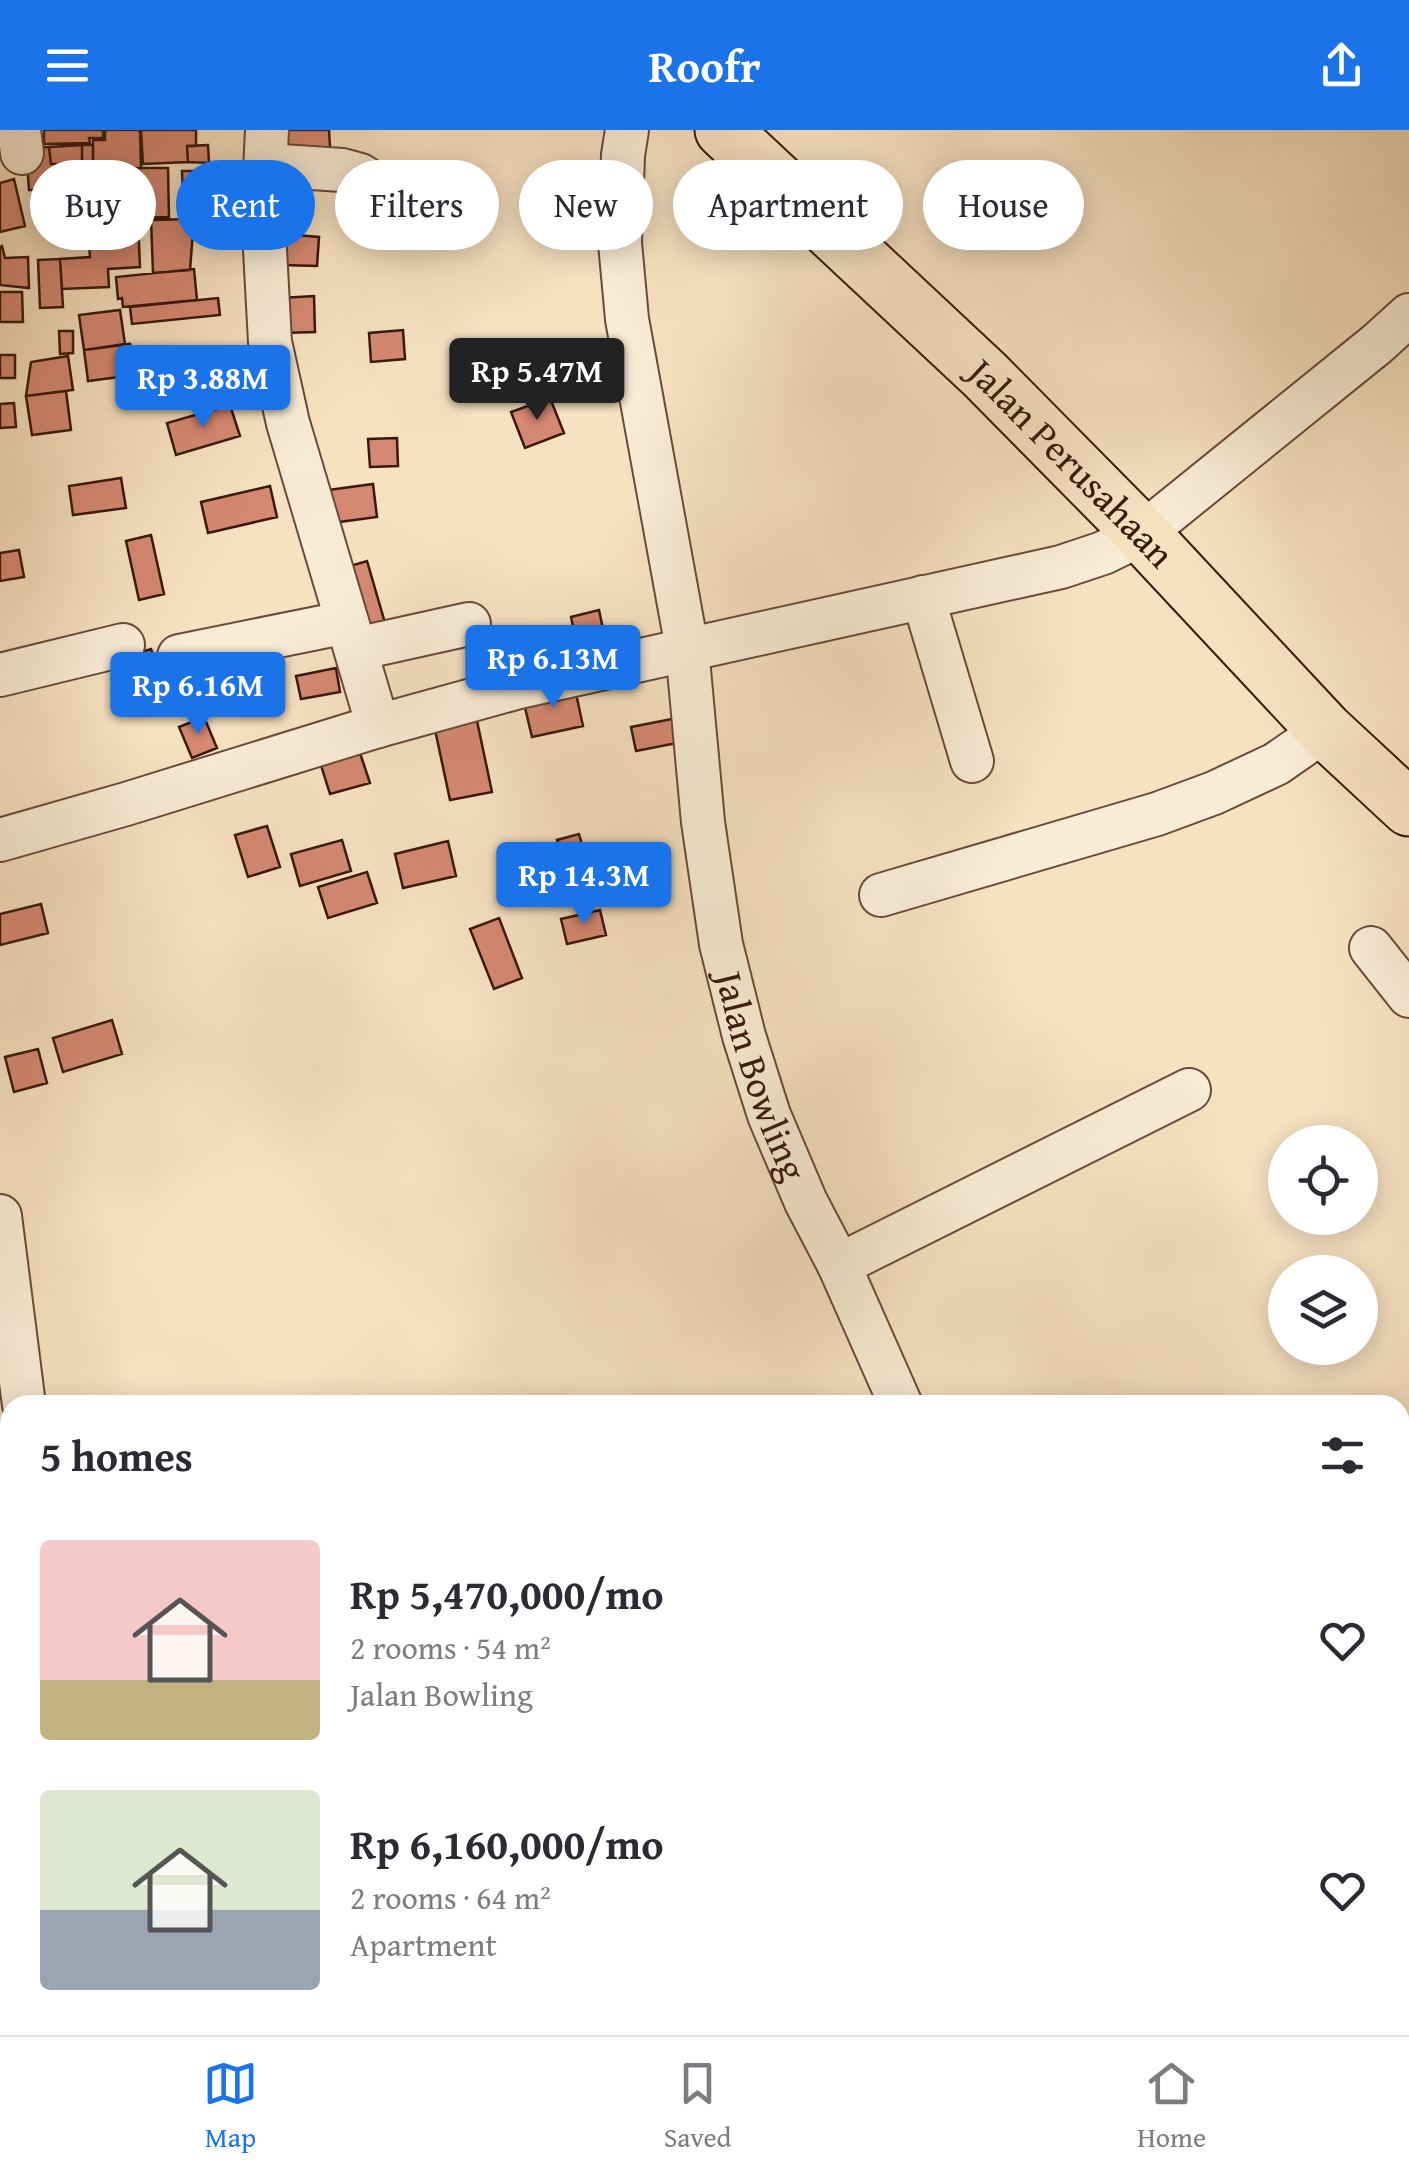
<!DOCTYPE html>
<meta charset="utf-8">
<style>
:root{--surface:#fff;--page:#f2f2f3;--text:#2b2b33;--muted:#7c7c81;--line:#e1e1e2;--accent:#1a73e8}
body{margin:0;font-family:"Gentium Book Plus",serif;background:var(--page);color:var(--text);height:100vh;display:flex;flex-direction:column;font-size:38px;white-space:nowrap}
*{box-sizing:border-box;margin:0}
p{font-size:32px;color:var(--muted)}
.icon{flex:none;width:55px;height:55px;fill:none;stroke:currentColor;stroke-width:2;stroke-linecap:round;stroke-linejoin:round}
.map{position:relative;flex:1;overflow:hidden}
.drawer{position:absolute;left:0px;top:1265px;width:1410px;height:640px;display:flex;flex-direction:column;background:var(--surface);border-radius:30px 30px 0 0;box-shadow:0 5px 25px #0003}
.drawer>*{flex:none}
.top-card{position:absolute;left:30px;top:30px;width:1350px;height:90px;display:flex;gap:20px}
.tools{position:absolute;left:1268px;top:995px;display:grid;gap:20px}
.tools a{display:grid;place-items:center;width:110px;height:110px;border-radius:50%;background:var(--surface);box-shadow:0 5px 25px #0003;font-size:50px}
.price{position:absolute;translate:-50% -85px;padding:0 22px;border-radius:10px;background:var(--accent);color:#fff;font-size:32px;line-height:65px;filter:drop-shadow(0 2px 5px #0008)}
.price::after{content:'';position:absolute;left:50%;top:60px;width:30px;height:22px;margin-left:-15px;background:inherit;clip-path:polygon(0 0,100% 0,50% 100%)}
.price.current{background:#222;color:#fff}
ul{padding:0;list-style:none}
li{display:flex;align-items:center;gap:30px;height:250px;padding:0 40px}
li span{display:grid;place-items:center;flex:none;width:280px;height:200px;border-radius:10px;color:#555}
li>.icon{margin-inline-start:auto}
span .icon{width:120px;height:120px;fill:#fffc;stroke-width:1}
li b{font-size:42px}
h2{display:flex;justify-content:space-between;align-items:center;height:120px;padding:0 40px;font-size:42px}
.tag{padding:0 35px;border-radius:45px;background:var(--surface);box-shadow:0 5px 25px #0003;font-size:35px;line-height:90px}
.tag.current{background:var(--accent);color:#fff}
header{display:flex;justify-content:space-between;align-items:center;height:130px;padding:0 40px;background:var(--accent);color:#fff;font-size:45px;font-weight:700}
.tabs{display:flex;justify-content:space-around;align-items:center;height:140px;border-top:2px solid var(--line);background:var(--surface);font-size:28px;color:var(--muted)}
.tabs a{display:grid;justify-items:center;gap:5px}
.tabs .current{color:var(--accent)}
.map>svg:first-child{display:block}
.building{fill:#d58872;stroke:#38190b;stroke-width:2.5}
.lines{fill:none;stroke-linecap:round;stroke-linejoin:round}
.street-casing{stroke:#684b38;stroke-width:46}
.primary-casing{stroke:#38190b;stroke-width:59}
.street{stroke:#f9ecd7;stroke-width:42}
.primary{stroke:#f6e1c1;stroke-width:55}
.labels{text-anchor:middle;stroke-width:9;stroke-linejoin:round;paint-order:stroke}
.street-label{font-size:38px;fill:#38190b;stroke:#f9ecd7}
</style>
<header><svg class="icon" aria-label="menu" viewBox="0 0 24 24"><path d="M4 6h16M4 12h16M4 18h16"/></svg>Roofr<svg class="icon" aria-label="share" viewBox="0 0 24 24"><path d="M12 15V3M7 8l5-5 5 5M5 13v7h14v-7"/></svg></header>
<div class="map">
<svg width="1409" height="1905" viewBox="0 0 1409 1905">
<rect width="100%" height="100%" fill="#f6e1c1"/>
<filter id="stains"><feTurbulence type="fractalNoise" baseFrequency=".002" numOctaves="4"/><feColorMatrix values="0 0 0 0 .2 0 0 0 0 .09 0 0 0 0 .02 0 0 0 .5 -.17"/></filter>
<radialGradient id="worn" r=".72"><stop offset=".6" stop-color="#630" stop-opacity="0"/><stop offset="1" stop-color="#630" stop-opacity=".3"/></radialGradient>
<path class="building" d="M44,0H103V8H89L90,13L44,14Z
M105,0H140L141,38L93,39V10H105Z
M141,0H196V16H187L188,32L143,34Z
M285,0H329L331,33H275Z
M82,15V34H51L49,17Z
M82,15H93V39L102,38V60H82Z
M208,15L209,33L188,32L187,16Z
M49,17L51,34H61L62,60H29L26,18Z
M61,34H82V60H62Z
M102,38H124L125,81H102Z
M131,38H168L169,87L132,88Z
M241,40L242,85L216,86L214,41Z
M182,41H214L216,86L184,87Z
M14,49L25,96L0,102V53Z
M82,60H102V90H82Z
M194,89L190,140L153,143L151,90Z
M138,92L140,137L108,139L109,157L62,159L60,129L90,127L88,95Z
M284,104L319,107L317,136L282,135Z
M2,116L5,128L28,127L29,158L0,155V117Z
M60,129L63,177L40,178L38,130Z
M194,139L197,170L123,177L122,168L118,169L116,147Z
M0,162H22L23,192H0Z
M314,166L315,202L283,203L281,168Z
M218,168L220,185L132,194L130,177Z
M120,180L125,214L84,220L79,185Z
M403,200L405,229L371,232L369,203Z
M59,201H73V223L60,224Z
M130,214L135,245L88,251L84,220Z
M0,225H15V248H0Z
M68,226L73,260L26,266L31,232Z
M66,261L71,300L32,305L26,266Z
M550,268L564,303L525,318L511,282Z
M14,273L16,297L0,298V274Z
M230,275L240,306L176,325L167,293Z
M397,308L398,336L370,337L368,309Z
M121,348L126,378L73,385L69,356Z
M373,354L377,387L332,393L328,360Z
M270,356L277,387L208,403L201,372Z
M151,405L164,464L139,470L126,411Z
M19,420L24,447L0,451V423Z
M367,431L385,493L357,501L340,439Z
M599,480L607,518L579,525L571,487Z
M151,519L167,569L135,579L119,529Z
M336,538L340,562L301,569L296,546Z
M574,554L583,596L532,607L522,565Z
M476,586L492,662L450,670L434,595Z
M204,587L217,618L192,628L179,597Z
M672,589L677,613L636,621L631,597Z
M358,617L370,653L330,664L319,629Z
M267,696L280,737L248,747L235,705Z
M579,704L591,746L569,753L557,710Z
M342,710L351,741L300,756L291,724Z
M448,711L456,746L403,758L395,724Z
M367,742L377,773L328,788L318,757Z
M41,774L48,803L0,815V784Z
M600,780L606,805L567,814L561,789Z
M499,788L522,848L494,859L470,799Z
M112,890L122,924L63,942L53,908Z
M38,919L47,953L14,962L5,927Z"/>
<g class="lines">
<g class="street-casing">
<g id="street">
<path d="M19,0L22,23"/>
<path d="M267,0L263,83L270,212L288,293L378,596"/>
<path id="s1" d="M627,0L623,25L620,113L627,189L687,518L703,692L721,814L744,906L769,985L806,1072L839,1135L901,1275"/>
<path d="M266,35L342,40L360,45L427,86"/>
<path d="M923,467L972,631"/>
<path d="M356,519L469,494"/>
<path d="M179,526L347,492"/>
<path d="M0,545L123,515"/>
<path d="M0,710L126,674L378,596L519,557L1061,437L1103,423L1142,404L1377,214L1409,185"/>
<path d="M881,765L1157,684L1214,663L1276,634L1325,600"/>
<path d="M1371,818L1409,866"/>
<path d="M0,1086L24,1275"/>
<path d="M839,1135L1189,960"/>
<path d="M1400,1505L1409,1503"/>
<path d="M1400,1592L1409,1591"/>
<path d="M111,1895L112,1905"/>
</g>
</g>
<g class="primary-casing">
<g id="primary">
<path id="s2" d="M723,0L985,245L1142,404L1325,600L1409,678"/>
</g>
</g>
<use href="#street" class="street"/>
<use href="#primary" class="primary"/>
</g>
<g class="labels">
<g class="street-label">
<text dy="13" stroke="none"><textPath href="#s2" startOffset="482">Jalan Perusahaan</textPath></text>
<text dy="13" stroke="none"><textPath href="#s1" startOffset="960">Jalan Bowling</textPath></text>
</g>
</g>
<rect width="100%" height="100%" filter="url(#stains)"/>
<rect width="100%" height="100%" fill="url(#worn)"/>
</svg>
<div class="tools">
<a><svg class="icon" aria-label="locate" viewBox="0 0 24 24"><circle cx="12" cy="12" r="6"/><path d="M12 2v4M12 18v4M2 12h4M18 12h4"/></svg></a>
<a><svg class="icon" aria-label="layers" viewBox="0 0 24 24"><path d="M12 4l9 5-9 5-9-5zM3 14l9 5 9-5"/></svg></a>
</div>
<b class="price current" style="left:537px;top:293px">Rp 5.47M</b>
<b class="price" style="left:203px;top:300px">Rp 3.88M</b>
<b class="price" style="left:553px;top:580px">Rp 6.13M</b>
<b class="price" style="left:198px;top:607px">Rp 6.16M</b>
<b class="price" style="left:584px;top:797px">Rp 14.3M</b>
<div class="top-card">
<a class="tag">Buy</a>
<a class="tag current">Rent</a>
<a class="tag">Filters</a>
<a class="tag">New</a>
<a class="tag">Apartment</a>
<a class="tag">House</a>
</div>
<section class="drawer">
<h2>5 homes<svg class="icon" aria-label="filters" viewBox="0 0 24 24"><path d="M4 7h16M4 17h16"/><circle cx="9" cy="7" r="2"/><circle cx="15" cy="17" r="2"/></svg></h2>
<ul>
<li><span style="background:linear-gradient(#f6c9c9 70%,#c2b280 0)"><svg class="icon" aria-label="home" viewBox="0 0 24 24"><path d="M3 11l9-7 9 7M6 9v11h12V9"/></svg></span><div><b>Rp 5,470,000/mo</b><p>2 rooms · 54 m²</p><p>Jalan Bowling</p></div><svg class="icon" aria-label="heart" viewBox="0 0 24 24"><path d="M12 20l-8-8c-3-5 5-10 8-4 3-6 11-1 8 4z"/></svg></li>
<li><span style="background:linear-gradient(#dfe7d0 60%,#9aa5b1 0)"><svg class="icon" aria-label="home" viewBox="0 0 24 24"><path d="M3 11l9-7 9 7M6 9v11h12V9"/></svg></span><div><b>Rp 6,160,000/mo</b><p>2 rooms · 64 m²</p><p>Apartment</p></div><svg class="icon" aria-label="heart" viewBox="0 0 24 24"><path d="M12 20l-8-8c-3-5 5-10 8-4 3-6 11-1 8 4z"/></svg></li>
</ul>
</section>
</div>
<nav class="tabs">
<a class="current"><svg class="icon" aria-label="map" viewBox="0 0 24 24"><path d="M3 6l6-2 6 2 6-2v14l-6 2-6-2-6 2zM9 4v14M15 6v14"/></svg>Map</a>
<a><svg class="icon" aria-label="saved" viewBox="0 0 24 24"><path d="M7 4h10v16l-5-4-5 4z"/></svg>Saved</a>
<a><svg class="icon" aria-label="home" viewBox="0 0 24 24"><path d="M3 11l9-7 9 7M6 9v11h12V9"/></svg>Home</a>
</nav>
